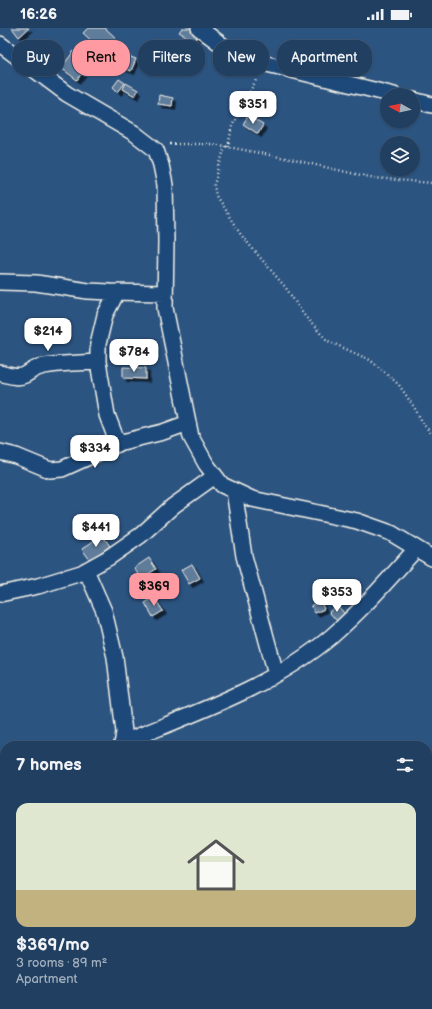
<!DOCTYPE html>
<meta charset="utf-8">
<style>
:root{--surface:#213f61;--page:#2d4a6a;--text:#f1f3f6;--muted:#a2afbd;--line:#3e5876;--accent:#ff9aa2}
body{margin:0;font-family:"Balsamiq Sans",sans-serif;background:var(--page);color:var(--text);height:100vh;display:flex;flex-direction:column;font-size:15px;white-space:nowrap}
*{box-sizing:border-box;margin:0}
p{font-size:13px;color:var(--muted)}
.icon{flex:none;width:22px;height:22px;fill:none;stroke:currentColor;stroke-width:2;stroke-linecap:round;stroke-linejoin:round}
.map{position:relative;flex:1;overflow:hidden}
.details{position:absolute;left:0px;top:713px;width:432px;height:268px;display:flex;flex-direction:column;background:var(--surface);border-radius:16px 16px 0 0;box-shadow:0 1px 3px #0004,0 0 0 1px var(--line)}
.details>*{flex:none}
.hud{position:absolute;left:12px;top:12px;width:408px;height:36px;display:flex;gap:8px}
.needle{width:26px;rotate:278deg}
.tools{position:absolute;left:380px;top:60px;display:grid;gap:8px}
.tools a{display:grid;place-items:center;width:40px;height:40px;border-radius:50%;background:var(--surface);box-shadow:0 1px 3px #0004,0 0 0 1px var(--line);font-size:20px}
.price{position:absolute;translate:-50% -34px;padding:0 9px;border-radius:8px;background:#fff;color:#222;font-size:13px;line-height:26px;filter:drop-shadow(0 1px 2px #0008)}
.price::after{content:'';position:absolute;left:50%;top:24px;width:12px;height:9px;margin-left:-6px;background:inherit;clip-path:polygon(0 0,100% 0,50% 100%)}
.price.selected{background:var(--accent);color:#111}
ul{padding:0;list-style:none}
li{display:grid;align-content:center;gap:8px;height:212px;padding:0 16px}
li span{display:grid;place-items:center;height:124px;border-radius:12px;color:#555}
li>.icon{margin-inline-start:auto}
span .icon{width:72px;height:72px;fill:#fffc;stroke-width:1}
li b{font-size:17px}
h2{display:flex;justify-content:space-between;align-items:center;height:48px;padding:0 16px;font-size:17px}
.chip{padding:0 14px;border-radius:16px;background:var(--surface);box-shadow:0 1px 3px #0004,0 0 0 1px var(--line);font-size:14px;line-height:36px}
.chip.selected{background:var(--accent);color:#111}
.status{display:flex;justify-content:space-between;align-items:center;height:28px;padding:0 20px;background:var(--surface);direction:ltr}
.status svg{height:11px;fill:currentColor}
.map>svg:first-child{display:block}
.building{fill:#5e7b9a;stroke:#f4f1e8;filter:url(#shadow)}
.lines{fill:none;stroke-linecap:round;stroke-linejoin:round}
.minor-casing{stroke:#f4f1e8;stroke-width:18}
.path{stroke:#f4f1e8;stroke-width:2.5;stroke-dasharray:1 3;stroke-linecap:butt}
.minor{stroke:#1f4a7a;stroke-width:15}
</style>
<div class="status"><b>16:26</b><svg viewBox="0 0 49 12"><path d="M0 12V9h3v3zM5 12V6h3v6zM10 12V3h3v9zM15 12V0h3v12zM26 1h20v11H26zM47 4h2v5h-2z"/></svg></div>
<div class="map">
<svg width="432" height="981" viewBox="0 0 432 981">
<defs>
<filter id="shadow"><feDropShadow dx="3.5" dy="3.5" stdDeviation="0" flood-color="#0009"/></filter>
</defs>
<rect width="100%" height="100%" fill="#2c5481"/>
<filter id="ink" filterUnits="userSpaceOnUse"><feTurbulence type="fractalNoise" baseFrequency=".025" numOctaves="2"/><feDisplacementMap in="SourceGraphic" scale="8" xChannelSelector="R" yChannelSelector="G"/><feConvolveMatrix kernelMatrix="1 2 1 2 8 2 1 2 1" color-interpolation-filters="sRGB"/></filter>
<g filter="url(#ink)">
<path class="building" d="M12,0H29L19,9Z
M88,0H105L116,10L103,24L83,5Z
M182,0H194L200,4L194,13L179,4Z
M74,23L89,35L77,52L61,40Z
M128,28L136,31L131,43L123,40Z
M119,51L125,55L118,64L113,59Z
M126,55L138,62L135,68L123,61Z
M159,67L173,70L172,78L158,76Z
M248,88L263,97L258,106L243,96Z
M123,339L146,340V351L123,350Z
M102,507L110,518L90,532L82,521Z
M149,530L156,541L141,551L134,540Z
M192,536L200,550L189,556L181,542Z
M154,569L163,583L153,589L145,575Z
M320,572L324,581L315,585L311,578Z
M337,577L345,586L337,593L329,584Z"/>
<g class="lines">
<g class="minor-casing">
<path id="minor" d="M199,0L222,17L243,29L267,36L394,67
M0,16L67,66L134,105L156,122L161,137L165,157L166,213L165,280L191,409L206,436L222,457L252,471L357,493L391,505L432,530
M413,72L432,77
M0,254L36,255L88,263L110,264L165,265
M117,264L105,287L98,316V334L107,387L118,416
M0,345C8,347 17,351 25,347C33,343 33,340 44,338C62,335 80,335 98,334
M0,424L16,428L50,442L62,441L122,414L163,404L188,395
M234,463L244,528L276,646
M86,542L104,583L115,629L124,704L122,718
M0,566L38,558L81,545L108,530L141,507L173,478L215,448
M122,715C194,685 272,659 332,608C363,581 389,551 416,521
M0,733L5,735
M427,816L432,814
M0,956L5,957
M38,976L46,981
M89,981L93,976"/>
</g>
<path class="path" d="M170,116H213L290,131L351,145L375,150L432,155
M225,118L214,157L216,168L241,207L286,260L304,287L318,303L328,313L370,332L387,346L399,357L414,379L424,397L432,406
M228,119L232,98L257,50"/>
<use href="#minor" class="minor"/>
</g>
</g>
</svg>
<div class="tools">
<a><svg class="needle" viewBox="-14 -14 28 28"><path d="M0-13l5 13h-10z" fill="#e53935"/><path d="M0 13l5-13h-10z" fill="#a2afbd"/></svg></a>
<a><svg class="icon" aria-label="layers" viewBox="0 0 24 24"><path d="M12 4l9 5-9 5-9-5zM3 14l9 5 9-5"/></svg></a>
</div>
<b class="price" style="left:253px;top:97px">$351</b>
<b class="price" style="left:48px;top:324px">$214</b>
<b class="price" style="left:134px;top:345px">$784</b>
<b class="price" style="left:95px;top:441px">$334</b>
<b class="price" style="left:96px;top:520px">$441</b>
<b class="price selected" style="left:154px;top:579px">$369</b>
<b class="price" style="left:337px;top:585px">$353</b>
<div class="hud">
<a class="chip">Buy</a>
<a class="chip selected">Rent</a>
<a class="chip">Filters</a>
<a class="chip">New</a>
<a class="chip">Apartment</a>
</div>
<section class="details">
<h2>7 homes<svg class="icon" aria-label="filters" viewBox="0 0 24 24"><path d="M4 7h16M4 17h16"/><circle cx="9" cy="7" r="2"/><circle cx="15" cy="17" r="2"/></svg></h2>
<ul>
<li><span style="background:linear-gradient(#dfe7d0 70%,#c2b280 0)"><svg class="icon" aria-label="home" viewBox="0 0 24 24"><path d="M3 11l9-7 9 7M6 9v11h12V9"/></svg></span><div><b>$369/mo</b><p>3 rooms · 89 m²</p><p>Apartment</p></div></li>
</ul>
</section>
</div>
